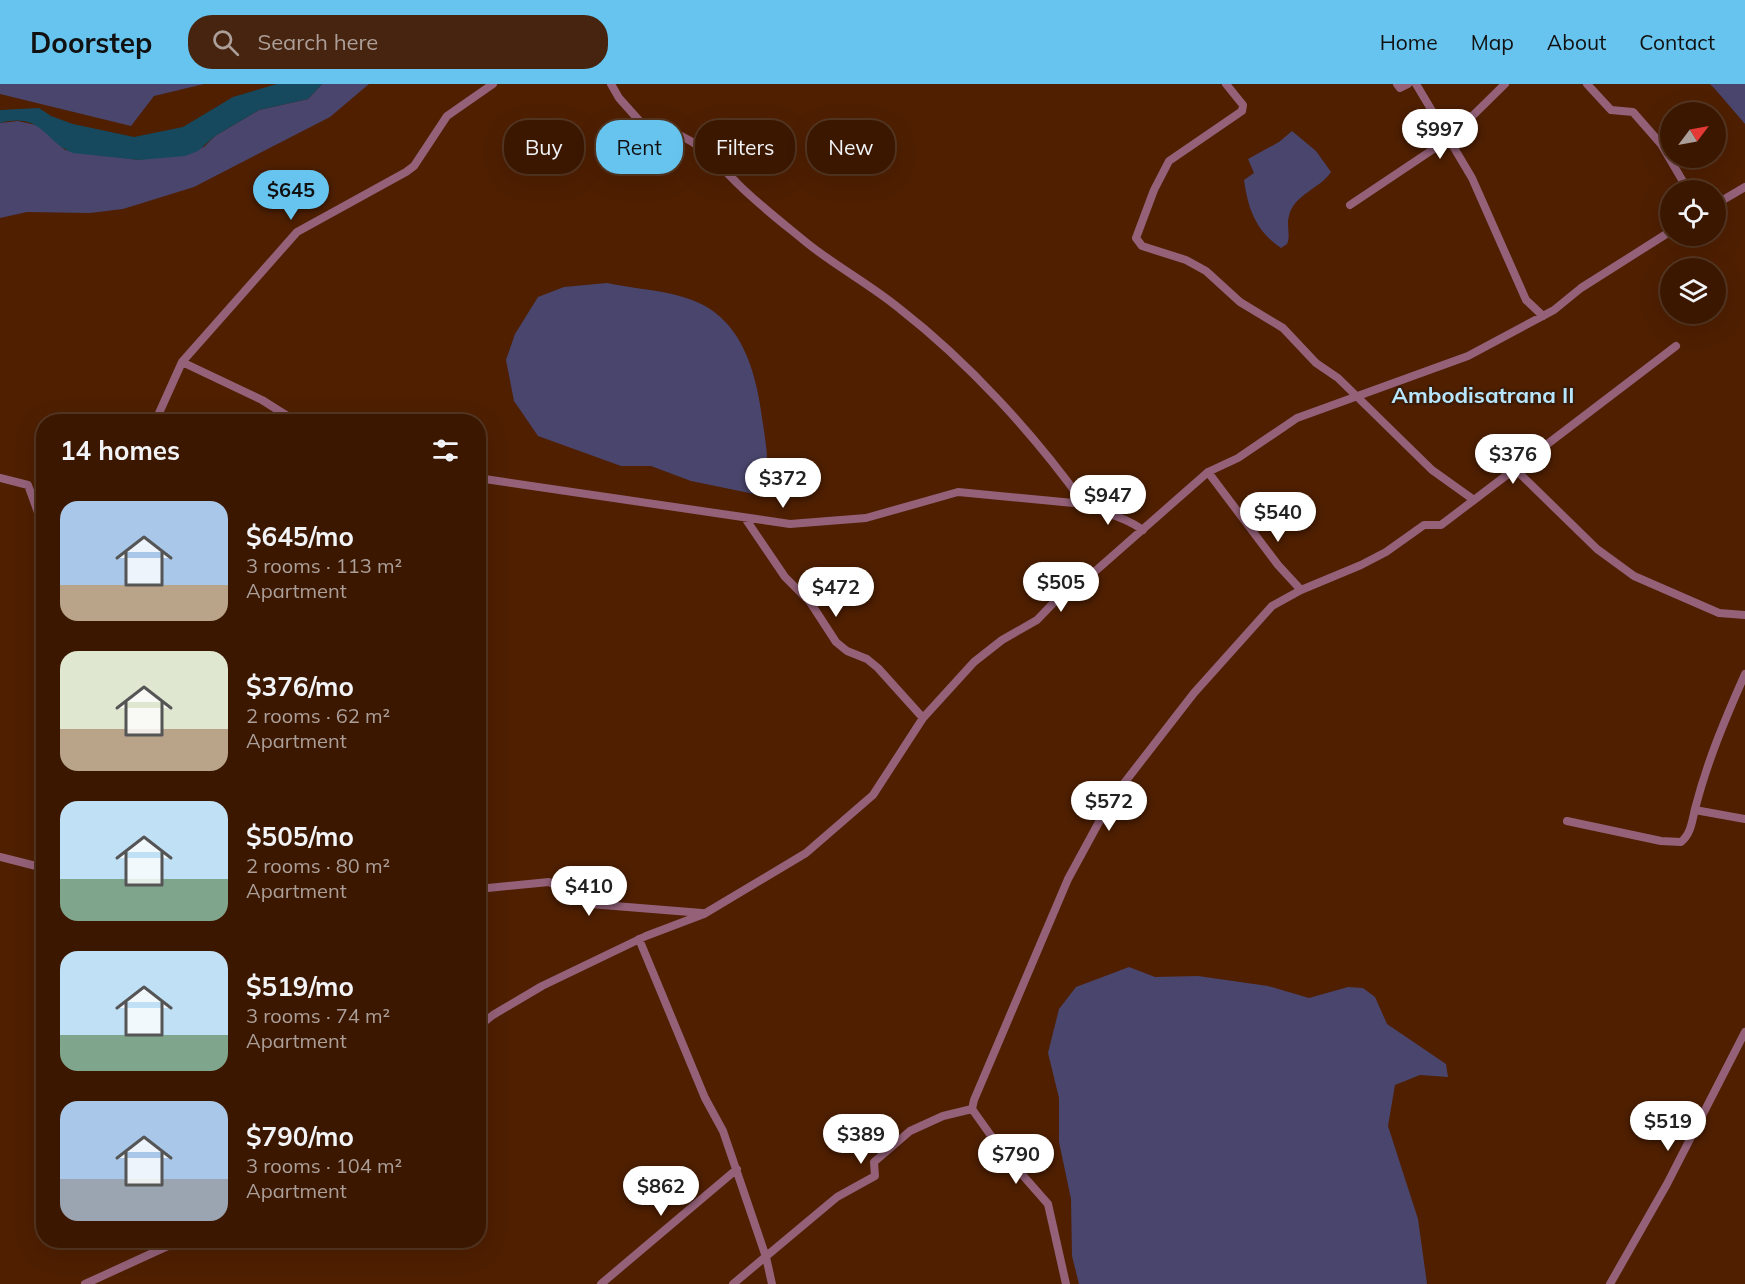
<!DOCTYPE html>
<meta charset="utf-8">
<style>
:root{--surface:#3b1700;--page:#46240f;--text:#f1f3f6;--muted:#ac9f99;--line:#543622;--accent:#66c4ef}
body{margin:0;font-family:Mulish,sans-serif;background:var(--page);color:var(--text);height:100vh;display:flex;flex-direction:column;font-size:22px;white-space:nowrap}
*{box-sizing:border-box;margin:0}
p{font-size:20px;color:var(--muted)}
.icon{flex:none;width:33px;height:33px;fill:none;stroke:currentColor;stroke-width:2;stroke-linecap:round;stroke-linejoin:round}
.map{position:relative;flex:1;overflow:hidden}
.sheet{position:absolute;left:36px;top:330px;width:450px;height:834px;display:flex;flex-direction:column;background:var(--surface);border-radius:24px;box-shadow:0 6px 24px #0002,0 0 0 2px var(--line)}
.sheet>*{flex:none}
.banner{position:absolute;left:504px;top:36px;width:570px;height:54px;display:flex;gap:12px}
.needle{width:39px;rotate:58deg}
.buttons{position:absolute;left:1660px;top:18px;display:grid;gap:12px}
.buttons a{display:grid;place-items:center;width:66px;height:66px;border-radius:50%;background:var(--surface);box-shadow:0 6px 24px #0002,0 0 0 2px var(--line);font-size:30px}
.price{position:absolute;translate:-50% -51px;padding:0 14px;border-radius:21px;background:#fff;color:#222;font-size:20px;line-height:39px;filter:drop-shadow(0 2px 3px #0008)}
.price::after{content:'';position:absolute;left:50%;top:36px;width:18px;height:14px;margin-left:-9px;background:inherit;clip-path:polygon(0 0,100% 0,50% 100%)}
.price.selected{background:var(--accent);color:#111}
ul{padding:0;list-style:none}
li{display:flex;align-items:center;gap:18px;height:150px;padding:0 24px}
li span{display:grid;place-items:center;flex:none;width:168px;height:120px;border-radius:18px;color:#555}
li>.icon{margin-inline-start:auto}
span .icon{width:72px;height:72px;fill:#fffc;stroke-width:1}
li b{font-size:26px}
h2{display:flex;justify-content:space-between;align-items:center;height:72px;padding:0 24px;font-size:26px}
.pill{padding:0 21px;border-radius:24px;background:var(--surface);box-shadow:0 6px 24px #0002,0 0 0 2px var(--line);font-size:21px;line-height:54px}
.pill.selected{background:var(--accent);color:#111}
header{display:flex;align-items:center;gap:36px;box-sizing:border-box;height:84px;padding:0 30px;background:var(--accent);color:#111}
header strong{font-size:28px}
nav{display:flex;gap:33px;margin-inline-start:auto;font-size:21px}
.search{width:420px;height:54px;background:var(--page);display:flex;align-items:center;gap:15px;box-sizing:border-box;padding:0 21px;border-radius:24px;color:var(--muted);font-size:22px}
.map>svg:first-child{display:block}
.green{fill:#4a456c}
.water{fill:#16495e}
.lines{fill:none;stroke-linecap:round;stroke-linejoin:round}
.street{stroke:#946179;stroke-width:8}
.labels{text-anchor:middle;stroke-width:4.5;stroke-linejoin:round;paint-order:stroke}
.neighbourhood-label{font-size:22px;font-weight:bold;fill:#b5e6fd;stroke:#3d1b05}
</style>
<header>
<strong>Doorstep</strong>
<div class="search"><svg class="icon" aria-label="search" viewBox="0 0 24 24"><circle cx="10" cy="10" r="6"/><path d="M15 15l6 6"/></svg>Search here</div>
<nav><a>Home</a><a>Map</a><a>About</a><a>Contact</a></nav>
</header>
<div class="map">
<svg width="1745" height="1200" viewBox="0 0 1745 1200">
<rect width="100%" height="100%" fill="#4f1f00"/>
<path class="green" d="M0,0H204L154,12L131,42L0,10Z
M322,0H369L330,33L194,103L123,125L90,129L27,128L0,134V39L18,37L40,42L65,66L139,76L204,63L215,52L259,26L308,15Z
M1710,0H1745V40L1715,5Z
M1292,47L1316,67L1331,88C1320,105 1294,110 1289,132C1286,141 1291,151 1287,160L1281,164C1256,147 1248,125 1244,96L1254,89L1248,75L1279,58Z
M607,199C634,205 667,206 692,216C744,235 757,292 763,340C767,367 770,385 764,412L691,397L651,382H621L538,352L514,317L506,276L515,250L538,213L564,203Z
M1129,883L1155,893L1198,892L1268,902L1309,914L1348,903L1363,904L1375,913L1387,940L1446,980L1448,993L1420,991L1395,1001L1388,1042L1418,1135L1427,1200H1079L1072,1172L1071,1115L1059,1058V1014L1048,969L1059,925L1076,903Z"/>
<path class="water" d="M277,0H322L308,15L259,26L215,52L198,67L185,72L139,76L73,69C44,58 43,28 0,39V26L39,24L51,32L73,40L134,53L183,43L233,13Z"/>
<g class="lines">
<path class="street" d="M611,0L619,14L644,42C691,47 707,69 738,100C759,121 784,140 807,159C837,183 871,201 900,225C968,278 1034,350 1084,420
M1226,0L1243,21L1242,27L1169,77L1154,106L1136,154L1142,162L1186,176L1206,187L1240,218L1283,244L1316,279L1338,294L1432,386L1474,416L1676,262
M1397,0L1400,4L1408,0
M1416,0L1472,94L1526,216L1543,232
M1587,0L1611,26L1633,28L1661,60L1688,106
M1716,120L1745,103
M1350,121L1450,54L1505,0
M182,278L262,316L297,338
M155,338L182,278L297,148L406,88L414,82L447,32L493,0
M1514,384L1597,465L1634,492L1719,529L1745,531
M1208,388L1278,481L1301,506L1361,481L1386,468L1424,441H1441L1474,416
M0,394L28,401L44,445
M478,394L790,440L866,434L958,408L1084,420C1106,430 1123,432 1143,446
M745,434L785,493L810,518L836,558L847,567L867,575L878,584L923,634
M1695,726L1745,735
M1567,737L1661,757L1681,758C1691,750 1692,737 1695,725C1707,678 1725,635 1745,590
M0,773L44,784
M478,805L549,798L590,820L702,829
M639,855L705,1014L723,1047L766,1173L772,1200
M478,943L493,931L542,902L646,852L704,830L806,769L873,711L923,634L974,578L1002,556L1037,536L1061,511L1092,490L1208,388L1238,374L1297,334L1468,272L1554,226L1581,204L1671,147
M85,1200L181,1156
M601,1200L737,1085
M733,1200L837,1113L875,1092L874,1078L910,1047L943,1032L972,1025
M1066,1200L1048,1120L1004,1070L972,1025L974,1016L1068,795L1111,716L1194,609L1272,522L1301,506
M1610,1200L1667,1100L1745,948"/>
</g>
<g class="labels">
<g class="neighbourhood-label">
<text x="1483" y="319">Ambodisatrana II</text>
</g>
</g>
</svg>
<div class="buttons">
<a><svg class="needle" viewBox="-14 -14 28 28"><path d="M0-13l5 13h-10z" fill="#e53935"/><path d="M0 13l5-13h-10z" fill="#ac9f99"/></svg></a>
<a><svg class="icon" aria-label="locate" viewBox="0 0 24 24"><circle cx="12" cy="12" r="6"/><path d="M12 2v4M12 18v4M2 12h4M18 12h4"/></svg></a>
<a><svg class="icon" aria-label="layers" viewBox="0 0 24 24"><path d="M12 4l9 5-9 5-9-5zM3 14l9 5 9-5"/></svg></a>
</div>
<b class="price" style="left:1440px;top:76px">$997</b>
<b class="price selected" style="left:291px;top:137px">$645</b>
<b class="price" style="left:1513px;top:401px">$376</b>
<b class="price" style="left:783px;top:425px">$372</b>
<b class="price" style="left:1108px;top:442px">$947</b>
<b class="price" style="left:1278px;top:459px">$540</b>
<b class="price" style="left:1061px;top:529px">$505</b>
<b class="price" style="left:836px;top:534px">$472</b>
<b class="price" style="left:1109px;top:748px">$572</b>
<b class="price" style="left:589px;top:833px">$410</b>
<b class="price" style="left:1668px;top:1068px">$519</b>
<b class="price" style="left:861px;top:1081px">$389</b>
<b class="price" style="left:1016px;top:1101px">$790</b>
<b class="price" style="left:661px;top:1133px">$862</b>
<div class="banner">
<a class="pill">Buy</a>
<a class="pill selected">Rent</a>
<a class="pill">Filters</a>
<a class="pill">New</a>
</div>
<section class="sheet">
<h2>14 homes<svg class="icon" aria-label="filters" viewBox="0 0 24 24"><path d="M4 7h16M4 17h16"/><circle cx="9" cy="7" r="2"/><circle cx="15" cy="17" r="2"/></svg></h2>
<ul>
<li><span style="background:linear-gradient(#a9c7e8 70%,#b9a48a 0)"><svg class="icon" aria-label="home" viewBox="0 0 24 24"><path d="M3 11l9-7 9 7M6 9v11h12V9"/></svg></span><div><b>$645/mo</b><p>3 rooms · 113 m²</p><p>Apartment</p></div></li>
<li><span style="background:linear-gradient(#dfe7d0 65%,#b9a48a 0)"><svg class="icon" aria-label="home" viewBox="0 0 24 24"><path d="M3 11l9-7 9 7M6 9v11h12V9"/></svg></span><div><b>$376/mo</b><p>2 rooms · 62 m²</p><p>Apartment</p></div></li>
<li><span style="background:linear-gradient(#bfe0f5 65%,#7fa58c 0)"><svg class="icon" aria-label="home" viewBox="0 0 24 24"><path d="M3 11l9-7 9 7M6 9v11h12V9"/></svg></span><div><b>$505/mo</b><p>2 rooms · 80 m²</p><p>Apartment</p></div></li>
<li><span style="background:linear-gradient(#bfe0f5 70%,#7fa58c 0)"><svg class="icon" aria-label="home" viewBox="0 0 24 24"><path d="M3 11l9-7 9 7M6 9v11h12V9"/></svg></span><div><b>$519/mo</b><p>3 rooms · 74 m²</p><p>Apartment</p></div></li>
<li><span style="background:linear-gradient(#a9c7e8 65%,#9aa5b1 0)"><svg class="icon" aria-label="home" viewBox="0 0 24 24"><path d="M3 11l9-7 9 7M6 9v11h12V9"/></svg></span><div><b>$790/mo</b><p>3 rooms · 104 m²</p><p>Apartment</p></div></li>
</ul>
</section>
</div>
